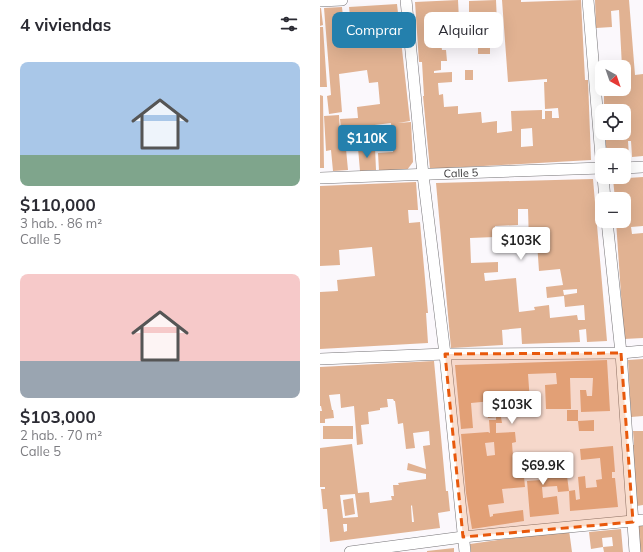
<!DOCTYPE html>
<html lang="es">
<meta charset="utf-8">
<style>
:root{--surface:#fff;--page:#f7f7f7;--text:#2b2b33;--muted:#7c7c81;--accent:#2480ad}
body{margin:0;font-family:Mulish,sans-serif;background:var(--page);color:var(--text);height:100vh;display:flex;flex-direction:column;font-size:15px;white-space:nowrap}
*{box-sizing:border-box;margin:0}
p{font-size:13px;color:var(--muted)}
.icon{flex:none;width:22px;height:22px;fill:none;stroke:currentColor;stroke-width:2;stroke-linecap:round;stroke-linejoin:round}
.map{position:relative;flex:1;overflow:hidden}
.side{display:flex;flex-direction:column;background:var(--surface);width:320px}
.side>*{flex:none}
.banner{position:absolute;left:12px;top:12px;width:251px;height:36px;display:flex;gap:8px}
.needle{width:26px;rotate:140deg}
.controls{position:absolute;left:275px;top:60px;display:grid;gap:8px}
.controls a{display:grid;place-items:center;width:36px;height:36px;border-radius:8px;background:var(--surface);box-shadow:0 4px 16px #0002;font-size:20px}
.price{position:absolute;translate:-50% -34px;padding:0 9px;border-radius:4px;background:#fff;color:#222;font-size:13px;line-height:26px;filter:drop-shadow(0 1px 2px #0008)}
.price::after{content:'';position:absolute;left:50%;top:24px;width:12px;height:9px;margin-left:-6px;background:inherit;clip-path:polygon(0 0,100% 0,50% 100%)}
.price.active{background:var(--accent);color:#fff}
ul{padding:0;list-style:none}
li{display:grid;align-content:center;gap:8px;height:212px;padding:0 20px}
li span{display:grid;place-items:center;height:124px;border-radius:8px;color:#555}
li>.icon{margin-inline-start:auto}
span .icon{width:72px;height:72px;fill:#fffc;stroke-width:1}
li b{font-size:17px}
h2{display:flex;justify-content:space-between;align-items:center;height:48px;padding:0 20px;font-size:17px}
.pill{padding:0 14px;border-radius:8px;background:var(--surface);box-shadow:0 4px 16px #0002;font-size:14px;line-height:36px}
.pill.active{background:var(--accent);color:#fff}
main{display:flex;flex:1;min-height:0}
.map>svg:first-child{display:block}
.building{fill:#e1b292;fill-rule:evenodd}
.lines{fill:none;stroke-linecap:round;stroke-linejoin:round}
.minor-casing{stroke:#767477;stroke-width:12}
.minor{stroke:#fff;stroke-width:11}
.marked{fill:#e8590c;fill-opacity:0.2;stroke:#e8590c;stroke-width:3;stroke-dasharray:8 5;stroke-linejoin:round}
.labels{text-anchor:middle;stroke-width:3.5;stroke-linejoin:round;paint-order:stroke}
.street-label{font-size:11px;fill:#383738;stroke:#fff}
</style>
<main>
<section class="side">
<h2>4 viviendas<svg class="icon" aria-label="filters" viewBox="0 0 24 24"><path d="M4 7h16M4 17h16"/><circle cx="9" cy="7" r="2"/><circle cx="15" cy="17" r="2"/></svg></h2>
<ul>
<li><span style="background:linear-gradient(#a9c7e8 75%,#7fa58c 0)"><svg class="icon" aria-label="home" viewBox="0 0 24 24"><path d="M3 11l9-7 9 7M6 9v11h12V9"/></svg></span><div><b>$110,000</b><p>3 hab. · 86 m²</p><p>Calle 5</p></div></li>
<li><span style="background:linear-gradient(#f6c9c9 70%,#9aa5b1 0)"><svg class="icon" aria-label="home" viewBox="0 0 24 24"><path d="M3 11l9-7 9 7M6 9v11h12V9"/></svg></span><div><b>$103,000</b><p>2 hab. · 70 m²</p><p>Calle 5</p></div></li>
</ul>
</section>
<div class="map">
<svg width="323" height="552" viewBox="0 0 323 552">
<rect width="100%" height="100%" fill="#fbf8fc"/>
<path class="building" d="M138,0L140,41L121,43L122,50H126L127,61H121V70L114,71V73L132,72V82L118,83L119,95L123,94L124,107L138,106V114L161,112L162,123L177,121V133L192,131L191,111L222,110V119H225V111H232V118H239L238,108L225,109L224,82H227V79L188,82L182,0H201V2L261,0L265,80H268L271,160L110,169L103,96H104L102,62H99L95,2ZM212,128L213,146L201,147V129Z
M176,0L178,46H170V54H158V48H151L150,21H144L143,12H149V1Z
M275,0H309L315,75L323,74V156L312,157L311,141H308L309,157H304V155H292L286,147L285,133H304V111H284V93H286V89H304V67H302L299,10L291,11L292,27L276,28Z
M77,4L90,121L78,123L91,122L93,162L87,170L59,171L58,153L73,152L71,123L30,128H37L38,148L26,149L28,170L13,171L11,150L6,151L4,116L19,115L21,149H23L20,119L38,118L37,107L60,104L58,82L49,83L47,70L19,74L22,112L9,114L7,96L11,95L4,8L22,7L23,17L30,16L29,7ZM62,17L63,33L55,34L53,18ZM24,24L26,42L15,43L13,25Z
M0,8H1L3,25L0,26Z
M0,27H3L7,87H0Z
M145,70H153V80H145Z
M0,95L3,96L4,168H0Z
M55,147L56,170L40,171L38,148Z
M323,177V226L311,227L312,234L323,233V338L304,339L296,221H304V199H295L293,179Z
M273,179L287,341L267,342L266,329L259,330L260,342L202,344L201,328L182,330L183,345L131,348L116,183ZM198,209H208L209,243L217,242L219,271L240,269L243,285L226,287L227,298L244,296L245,307L264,305L265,320H258L257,315L230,318L229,305L214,307L215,310L199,312L196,278L165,281L164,273L178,272V262L151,263L150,238L175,237V226L198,225ZM257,289V293L244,295L243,290Z
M96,182L98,210H88L89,223L100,222L108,313H106L108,343L0,349V292L18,291L17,280L55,276L52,247L19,250L20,265L0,266V186Z
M323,359V416L311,417L308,360Z
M287,360L290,411L261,412L260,390H266L267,396H272L273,378H250L251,409H226L225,385L237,384L236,373L208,374L210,402L198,403L199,416L181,417L182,423H176V433L195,432L196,442L192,443L193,457L202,456L205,487L182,489L184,503L168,505L170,517L173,516V514L203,510L204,521L152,529L146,493L141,434L168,432L170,433L169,420H176V417L168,418V407H175L174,391H171L172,401L151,403L153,428L141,429L135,365ZM174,442L175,455L167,456L165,443Z
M114,361L126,491H128L130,511L118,513L120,528L10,542L7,509H3L1,489H5V487H0V448L32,444L38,493L49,492L50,503L72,500L71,496H74L73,485H79L78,483L106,479V474L87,470L88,463L106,469L103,446L110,445L109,431L93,433L95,448L86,449L83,423L78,424L75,401H74L73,399H67L68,407L60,408V410L48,412L49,424L41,425L43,444L37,445L34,406L21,408L20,394L9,395L12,410H13L14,418L5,419V423H0V411H2L1,406H0V367ZM35,494L38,517L23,518L20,495ZM92,505L94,522H92L91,506ZM23,524H27V531L24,532Z
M247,410H258V421L274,420V431H259L258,421H247Z
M3,426H33V439H3Z
M313,431H323V505L317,506L312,445H314Z
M293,446L295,472H292V478H295L298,507L250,511L249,491L255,490L256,500L260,499L258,477L265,476L266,488L277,487L276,480L282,479L280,458L261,460L260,449Z
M221,452L222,462L235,461L236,477L247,476L249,491L238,492L237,486L222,487L223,498L237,496L239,514L210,517L207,481L221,480V476L207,477L206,464H209L208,453Z
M33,498L35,514L25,516L23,500Z
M317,524H323V552H319Z
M301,529L303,552H284L283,547L293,546L292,537L282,538L283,547L271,549L269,532Z
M249,530L252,552H151L150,544Z
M134,548V552H107V551Z"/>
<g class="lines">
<g class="minor-casing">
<g id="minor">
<path d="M86,0L103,175L125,354L145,552"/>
<path d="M268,0L282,169"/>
<path d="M0,1L22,0"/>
<path d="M304,168L323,167"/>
<path d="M283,177L285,199"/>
<path id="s1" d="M0,178L282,168"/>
<path d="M287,221L301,353L315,552"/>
<path d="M0,359L125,354L301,353L323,351"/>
<path d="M30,552L143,537L323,520"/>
</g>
</g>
<use href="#minor" class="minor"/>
</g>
<path class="marked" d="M301,353L313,522L143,537L125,354Z"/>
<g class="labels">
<g class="street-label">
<text dy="4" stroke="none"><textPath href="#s1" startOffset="141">Calle 5</textPath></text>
</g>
</g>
</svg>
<div class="controls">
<a><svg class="needle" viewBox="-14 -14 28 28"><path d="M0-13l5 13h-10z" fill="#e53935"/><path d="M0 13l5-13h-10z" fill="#7c7c81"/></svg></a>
<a><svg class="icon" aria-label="locate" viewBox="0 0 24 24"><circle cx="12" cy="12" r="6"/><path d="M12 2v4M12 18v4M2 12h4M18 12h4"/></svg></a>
<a>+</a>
<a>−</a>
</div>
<b class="price active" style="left:47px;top:159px">$110K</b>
<b class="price" style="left:201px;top:261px">$103K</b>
<b class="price" style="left:192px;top:425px">$103K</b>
<b class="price" style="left:223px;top:486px">$69.9K</b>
<div class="banner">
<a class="pill active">Comprar</a>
<a class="pill">Alquilar</a>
</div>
</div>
</main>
